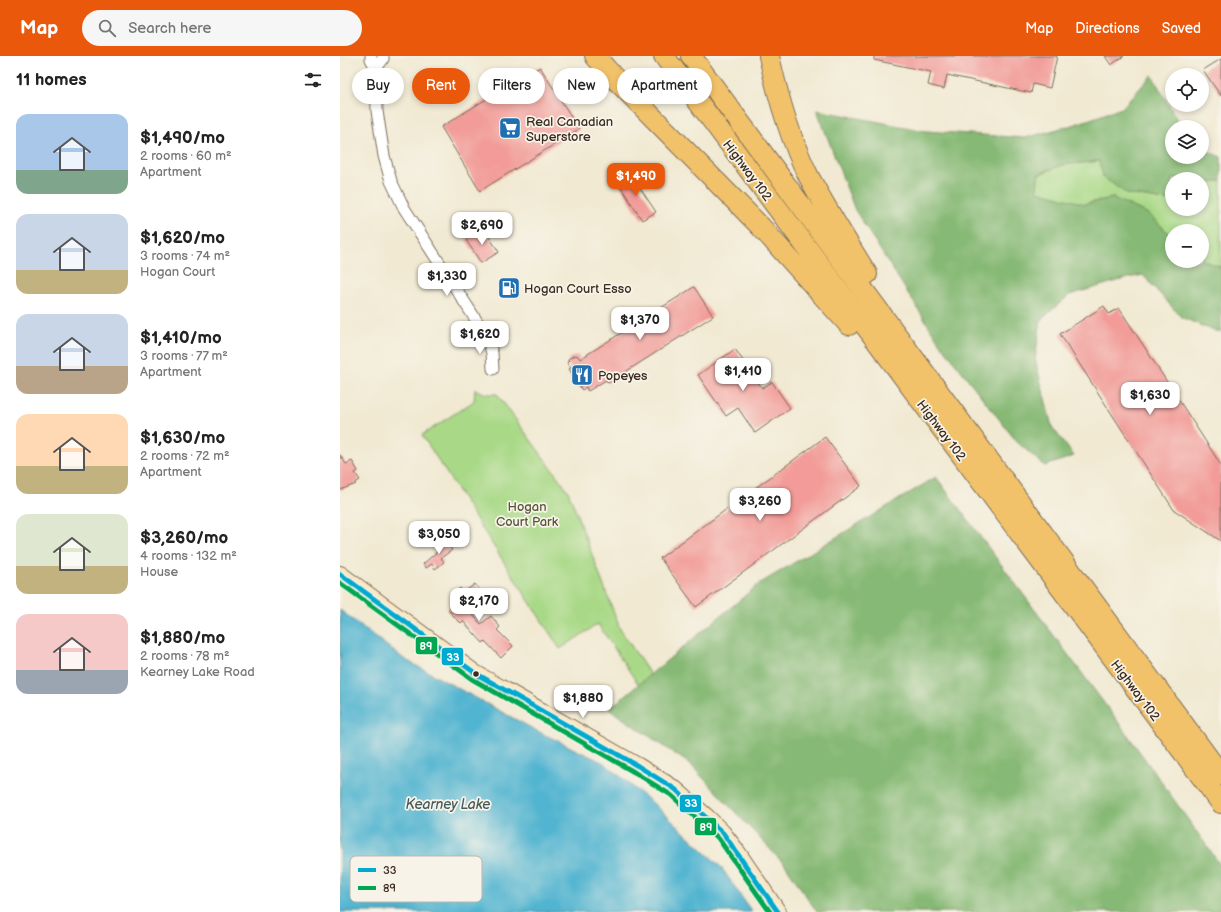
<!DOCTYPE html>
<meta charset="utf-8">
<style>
:root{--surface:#fff;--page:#f6f6f6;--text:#222;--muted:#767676;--accent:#ea580c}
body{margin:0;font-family:"Balsamiq Sans",sans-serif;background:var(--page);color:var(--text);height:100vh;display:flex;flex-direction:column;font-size:15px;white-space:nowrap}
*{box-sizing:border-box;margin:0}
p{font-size:13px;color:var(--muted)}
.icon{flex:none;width:22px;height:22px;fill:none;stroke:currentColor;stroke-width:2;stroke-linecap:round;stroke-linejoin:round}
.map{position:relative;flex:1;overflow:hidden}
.sheet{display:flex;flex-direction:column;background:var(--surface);width:340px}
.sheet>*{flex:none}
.top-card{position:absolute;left:12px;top:12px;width:380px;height:36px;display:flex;gap:8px}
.tools{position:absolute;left:825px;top:12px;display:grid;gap:8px}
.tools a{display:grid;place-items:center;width:44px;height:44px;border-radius:50%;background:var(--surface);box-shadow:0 2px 6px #0003;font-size:20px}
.price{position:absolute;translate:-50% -34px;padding:0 9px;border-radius:8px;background:#fff;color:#222;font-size:13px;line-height:26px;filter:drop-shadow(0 1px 2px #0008)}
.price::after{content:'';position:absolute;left:50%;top:24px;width:12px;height:9px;margin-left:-6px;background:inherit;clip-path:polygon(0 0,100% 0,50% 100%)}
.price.active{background:var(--accent);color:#fff}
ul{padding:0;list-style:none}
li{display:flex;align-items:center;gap:12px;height:100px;padding:0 16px}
li span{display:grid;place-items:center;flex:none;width:112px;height:80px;border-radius:12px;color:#555}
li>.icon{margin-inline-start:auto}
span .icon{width:48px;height:48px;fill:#fffc;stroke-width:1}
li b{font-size:17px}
h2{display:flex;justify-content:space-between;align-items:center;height:48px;padding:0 16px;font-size:17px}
.tag{padding:0 14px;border-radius:18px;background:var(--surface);box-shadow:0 2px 6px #0003;font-size:14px;line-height:36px}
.tag.active{background:var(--accent);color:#fff}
header{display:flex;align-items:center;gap:24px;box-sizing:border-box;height:56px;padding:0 20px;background:var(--accent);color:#fff}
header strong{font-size:19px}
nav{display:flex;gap:22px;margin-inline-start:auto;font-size:14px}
.search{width:280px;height:36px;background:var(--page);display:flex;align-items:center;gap:10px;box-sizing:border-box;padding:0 14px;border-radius:22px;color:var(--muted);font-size:15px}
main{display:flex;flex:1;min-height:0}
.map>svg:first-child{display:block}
.green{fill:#a9d987;stroke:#728252}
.forest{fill:#86b974;stroke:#607249}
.water{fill:#51b4d0;stroke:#466f77}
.building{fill:#f29b98}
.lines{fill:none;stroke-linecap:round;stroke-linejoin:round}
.minor-casing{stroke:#7b6d5d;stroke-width:13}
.secondary-casing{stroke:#7b6d5d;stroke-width:18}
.motorway-casing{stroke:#7b6d5d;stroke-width:22}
.minor{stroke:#fff;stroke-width:11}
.secondary{stroke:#fae7c3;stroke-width:16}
.motorway{stroke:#f2c26a;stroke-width:20}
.bus-1-casing{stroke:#f7f3e8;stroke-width:8}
.bus-2-casing{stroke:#f7f3e8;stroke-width:8}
.bus-1{stroke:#00a9ce;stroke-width:5}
.bus-2{stroke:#00a651;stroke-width:5}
.bus-dot{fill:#3b2a1e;stroke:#f7f3e8;stroke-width:1.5}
.labels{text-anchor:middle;stroke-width:3.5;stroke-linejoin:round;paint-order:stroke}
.poi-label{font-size:13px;fill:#3b2a1e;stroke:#f7f3e8;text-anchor:start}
.street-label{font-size:13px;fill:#3b2a1e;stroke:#f7f3e8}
.park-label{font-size:13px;fill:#565638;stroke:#f7f3e8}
.water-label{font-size:14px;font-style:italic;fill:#435a5c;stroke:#f7f3e8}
.key{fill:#f7f3e8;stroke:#bfb7ab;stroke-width:1}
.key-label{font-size:11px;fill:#3b2a1e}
.line-badge{stroke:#f7f3e8;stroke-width:1.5}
.badge-label{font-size:11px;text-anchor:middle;font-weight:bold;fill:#fff}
</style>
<header>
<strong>Map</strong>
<div class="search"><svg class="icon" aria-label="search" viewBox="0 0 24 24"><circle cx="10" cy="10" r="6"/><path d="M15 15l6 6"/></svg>Search here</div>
<nav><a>Map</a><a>Directions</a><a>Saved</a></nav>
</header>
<main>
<section class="sheet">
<h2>11 homes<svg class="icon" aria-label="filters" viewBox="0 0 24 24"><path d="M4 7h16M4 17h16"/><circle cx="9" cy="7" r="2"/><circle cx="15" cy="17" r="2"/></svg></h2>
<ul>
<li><span style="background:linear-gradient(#a9c7e8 70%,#7fa58c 0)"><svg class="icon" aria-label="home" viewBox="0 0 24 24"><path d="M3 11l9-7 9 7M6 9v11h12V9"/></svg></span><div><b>$1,490/mo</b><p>2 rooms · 60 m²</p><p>Apartment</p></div></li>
<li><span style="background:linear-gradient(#c9d6e8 70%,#c2b280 0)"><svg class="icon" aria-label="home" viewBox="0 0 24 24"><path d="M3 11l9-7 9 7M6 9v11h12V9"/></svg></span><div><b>$1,620/mo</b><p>3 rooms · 74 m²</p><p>Hogan Court</p></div></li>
<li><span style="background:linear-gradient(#c9d6e8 65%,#b9a48a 0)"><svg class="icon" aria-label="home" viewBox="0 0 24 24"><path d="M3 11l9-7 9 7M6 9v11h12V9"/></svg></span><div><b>$1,410/mo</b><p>3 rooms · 77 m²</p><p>Apartment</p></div></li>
<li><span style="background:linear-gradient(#ffd9b3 65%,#c2b280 0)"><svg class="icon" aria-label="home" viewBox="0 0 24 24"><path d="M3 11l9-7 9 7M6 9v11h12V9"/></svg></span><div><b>$1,630/mo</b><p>2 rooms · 72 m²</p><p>Apartment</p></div></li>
<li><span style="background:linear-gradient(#dfe7d0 65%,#c2b280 0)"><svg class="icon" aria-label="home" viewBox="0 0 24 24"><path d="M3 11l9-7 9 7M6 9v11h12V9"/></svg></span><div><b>$3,260/mo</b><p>4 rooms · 132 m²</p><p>House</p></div></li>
<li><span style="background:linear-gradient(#f6c9c9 70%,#9aa5b1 0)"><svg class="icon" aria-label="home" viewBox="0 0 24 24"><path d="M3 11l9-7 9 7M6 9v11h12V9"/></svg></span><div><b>$1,880/mo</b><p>2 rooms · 78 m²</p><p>Kearney Lake Road</p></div></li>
</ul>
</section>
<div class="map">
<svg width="881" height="856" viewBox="0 0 881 856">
<rect width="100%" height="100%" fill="#f7f3e8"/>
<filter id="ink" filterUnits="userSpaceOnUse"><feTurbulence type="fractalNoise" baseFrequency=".025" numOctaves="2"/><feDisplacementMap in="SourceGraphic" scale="8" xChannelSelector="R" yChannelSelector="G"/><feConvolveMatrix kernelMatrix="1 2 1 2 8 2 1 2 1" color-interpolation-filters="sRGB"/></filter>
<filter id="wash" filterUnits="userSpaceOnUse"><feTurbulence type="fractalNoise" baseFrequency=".012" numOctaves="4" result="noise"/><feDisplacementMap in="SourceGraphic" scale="16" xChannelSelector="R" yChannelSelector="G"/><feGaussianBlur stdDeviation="0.9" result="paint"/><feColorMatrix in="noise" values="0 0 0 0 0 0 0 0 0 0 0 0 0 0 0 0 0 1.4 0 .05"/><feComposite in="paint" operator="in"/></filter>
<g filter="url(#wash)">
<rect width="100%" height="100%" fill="#f1e9d2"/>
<path class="green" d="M760,105L787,138L832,145V153H862V125L868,127L881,125V211L862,204V175H832V180L808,158L773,142L744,148L697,135L698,119L722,109Z
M135,333L146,338H157L228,435L280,573L315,626L302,634L258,568L220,593L82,379L134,345Z"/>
<path class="forest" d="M812,19L841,71H832V101H862V93L881,101V125L868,127L862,125V123H858L847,119L845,123H832V145L787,138L763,121L759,105L722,109L698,118L697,135L744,148L773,142L808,158L832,180V205L862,204L881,211V276L874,275L841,261L803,219L784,223L729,239L701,264L695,303L712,371L734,400L705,410L677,386L599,286L515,154L477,54L586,75L685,82L733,69L782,52Z
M596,421L787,678L881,810V856H477L446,810L350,708L269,653L419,528Z"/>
<path class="water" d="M0,554L64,603L197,675L264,707L314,748L381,811L412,856H0Z"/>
<g id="blocks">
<path class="building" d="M534,0H717L710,32L693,28L691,37L607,19L604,33L588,29L591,16L534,4Z
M765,0H784L771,9Z
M881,3V40L863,14Z
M200,11L239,73L140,135L101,71L158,36L151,26L163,18L170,29Z
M290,117L316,156L302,164L277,125Z
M144,173L159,196L141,207L126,184Z
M354,231L373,260L268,327L266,324L248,335L246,331L242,334L229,313L231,312L227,306L229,305L228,303L235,299L236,300L237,299L240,303Z
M764,250L769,258L779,252L881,409V485L834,454L720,278Z
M395,293L422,332L432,326L450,352L415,377L398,352L386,360L358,319Z
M485,381L521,430L356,551L320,502Z
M0,399L6,408L12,405L18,415L15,417L20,424L15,427L16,428L0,434Z
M105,484L112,494L101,502L104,506L95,513L92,508L86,512L83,508L99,494L96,490Z
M135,528L142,537L125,550L141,568L151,560L160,571L157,574L173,590L161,602L145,585L143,587L123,565L121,567L119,565H118L108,554L117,545L112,540L120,532L124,536Z"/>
</g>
</g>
<g filter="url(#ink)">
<use href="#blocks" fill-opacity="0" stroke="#7b6d5d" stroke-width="1"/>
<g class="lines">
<g class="minor-casing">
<path id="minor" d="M31,0V3L36,12L37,55L44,100L51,125L64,152L147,281L152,297L153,313
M36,12L43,3V0"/>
</g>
<g class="secondary-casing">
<path id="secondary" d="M0,518L135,617L298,710L335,733L368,762L383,777L396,794L438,856"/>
</g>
<g class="motorway-casing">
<path id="motorway" d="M255,0L278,26L421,171L509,269
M324,0L881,747
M351,0L881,719
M429,0C438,41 450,83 469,121C487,154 507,186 527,218"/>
</g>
<use href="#minor" class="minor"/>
<use href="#secondary" class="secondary"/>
<use href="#motorway" class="motorway"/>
<g class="bus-1-casing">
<path id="bus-1" d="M0,518L135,617L298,710L335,733L383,777L438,856"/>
</g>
<g class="bus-2-casing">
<path id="bus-2" d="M0,527L132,623L294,716L331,739L378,782L430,856"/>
</g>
<use href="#bus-1" class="bus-1"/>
<use href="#bus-2" class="bus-2"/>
</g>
</g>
<defs>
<g id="supermarket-square" transform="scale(1.15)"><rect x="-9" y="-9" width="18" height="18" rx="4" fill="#1f6fb2" stroke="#f7f3e8"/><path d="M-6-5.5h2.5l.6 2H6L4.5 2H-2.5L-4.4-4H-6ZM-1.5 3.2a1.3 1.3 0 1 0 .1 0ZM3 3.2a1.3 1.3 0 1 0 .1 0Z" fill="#fff"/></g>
<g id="fuel-square" transform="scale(1.15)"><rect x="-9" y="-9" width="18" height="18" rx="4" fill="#1f6fb2" stroke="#f7f3e8"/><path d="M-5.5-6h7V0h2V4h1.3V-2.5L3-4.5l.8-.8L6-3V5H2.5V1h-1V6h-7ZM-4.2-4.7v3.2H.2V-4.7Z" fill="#fff"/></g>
<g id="restaurant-square" transform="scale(1.15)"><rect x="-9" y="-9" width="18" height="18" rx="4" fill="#1f6fb2" stroke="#f7f3e8"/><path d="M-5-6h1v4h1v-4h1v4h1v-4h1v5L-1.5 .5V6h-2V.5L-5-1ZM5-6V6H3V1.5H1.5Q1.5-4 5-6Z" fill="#fff"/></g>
</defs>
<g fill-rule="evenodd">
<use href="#supermarket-square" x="170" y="72"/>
<use href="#fuel-square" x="169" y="232"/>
<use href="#restaurant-square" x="242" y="319"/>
</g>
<circle class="bus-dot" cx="136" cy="618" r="3.5"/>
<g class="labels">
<g class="poi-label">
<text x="186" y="70">Real Canadian<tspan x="186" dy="15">Superstore</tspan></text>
<text x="184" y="237">Hogan Court Esso</text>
<text x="258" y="324">Popeyes</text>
</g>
<g class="street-label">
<text transform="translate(408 114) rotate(53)" y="5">Highway 102</text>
<text transform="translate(602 374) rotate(53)" y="5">Highway 102</text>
<text transform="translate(796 634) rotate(53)" y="5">Highway 102</text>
</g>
<g class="park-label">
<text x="187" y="455">Hogan<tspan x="187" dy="15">Court Park</tspan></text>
</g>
<g class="water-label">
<text x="108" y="753">Kearney Lake</text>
</g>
</g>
<rect x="10" y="800" width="132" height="46" rx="6" class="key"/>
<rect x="18" y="812" width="18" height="4" fill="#00a9ce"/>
<rect x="18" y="830" width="18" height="4" fill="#00a651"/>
<g class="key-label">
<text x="43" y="818">33</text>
<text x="43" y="836">89</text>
</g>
<g class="line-badge">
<rect x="75" y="580" width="23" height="19" rx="4" fill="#00a651"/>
<rect x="101" y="591" width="23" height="19" rx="4" fill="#00a9ce"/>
<rect x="339" y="738" width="23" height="19" rx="4" fill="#00a9ce"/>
<rect x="354" y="761" width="23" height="19" rx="4" fill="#00a651"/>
</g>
<g class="badge-label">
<text x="86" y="594">89</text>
<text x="113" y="605">33</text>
<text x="351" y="751">33</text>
<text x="366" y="775">89</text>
</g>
</svg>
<div class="tools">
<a><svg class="icon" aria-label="locate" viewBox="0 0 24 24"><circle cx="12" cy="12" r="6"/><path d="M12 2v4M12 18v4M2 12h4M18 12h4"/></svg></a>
<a><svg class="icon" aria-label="layers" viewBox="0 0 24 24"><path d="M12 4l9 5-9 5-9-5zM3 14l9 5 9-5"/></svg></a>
<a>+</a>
<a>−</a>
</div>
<b class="price active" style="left:296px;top:141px">$1,490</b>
<b class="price" style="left:142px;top:190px">$2,690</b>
<b class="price" style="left:107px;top:241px">$1,330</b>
<b class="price" style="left:300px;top:285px">$1,370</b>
<b class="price" style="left:140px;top:299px">$1,620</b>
<b class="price" style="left:403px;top:336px">$1,410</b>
<b class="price" style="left:810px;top:360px">$1,630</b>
<b class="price" style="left:420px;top:466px">$3,260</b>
<b class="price" style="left:99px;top:499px">$3,050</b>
<b class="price" style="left:139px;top:566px">$2,170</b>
<b class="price" style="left:243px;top:663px">$1,880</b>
<div class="top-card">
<a class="tag">Buy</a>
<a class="tag active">Rent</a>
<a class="tag">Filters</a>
<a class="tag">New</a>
<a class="tag">Apartment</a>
</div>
</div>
</main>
